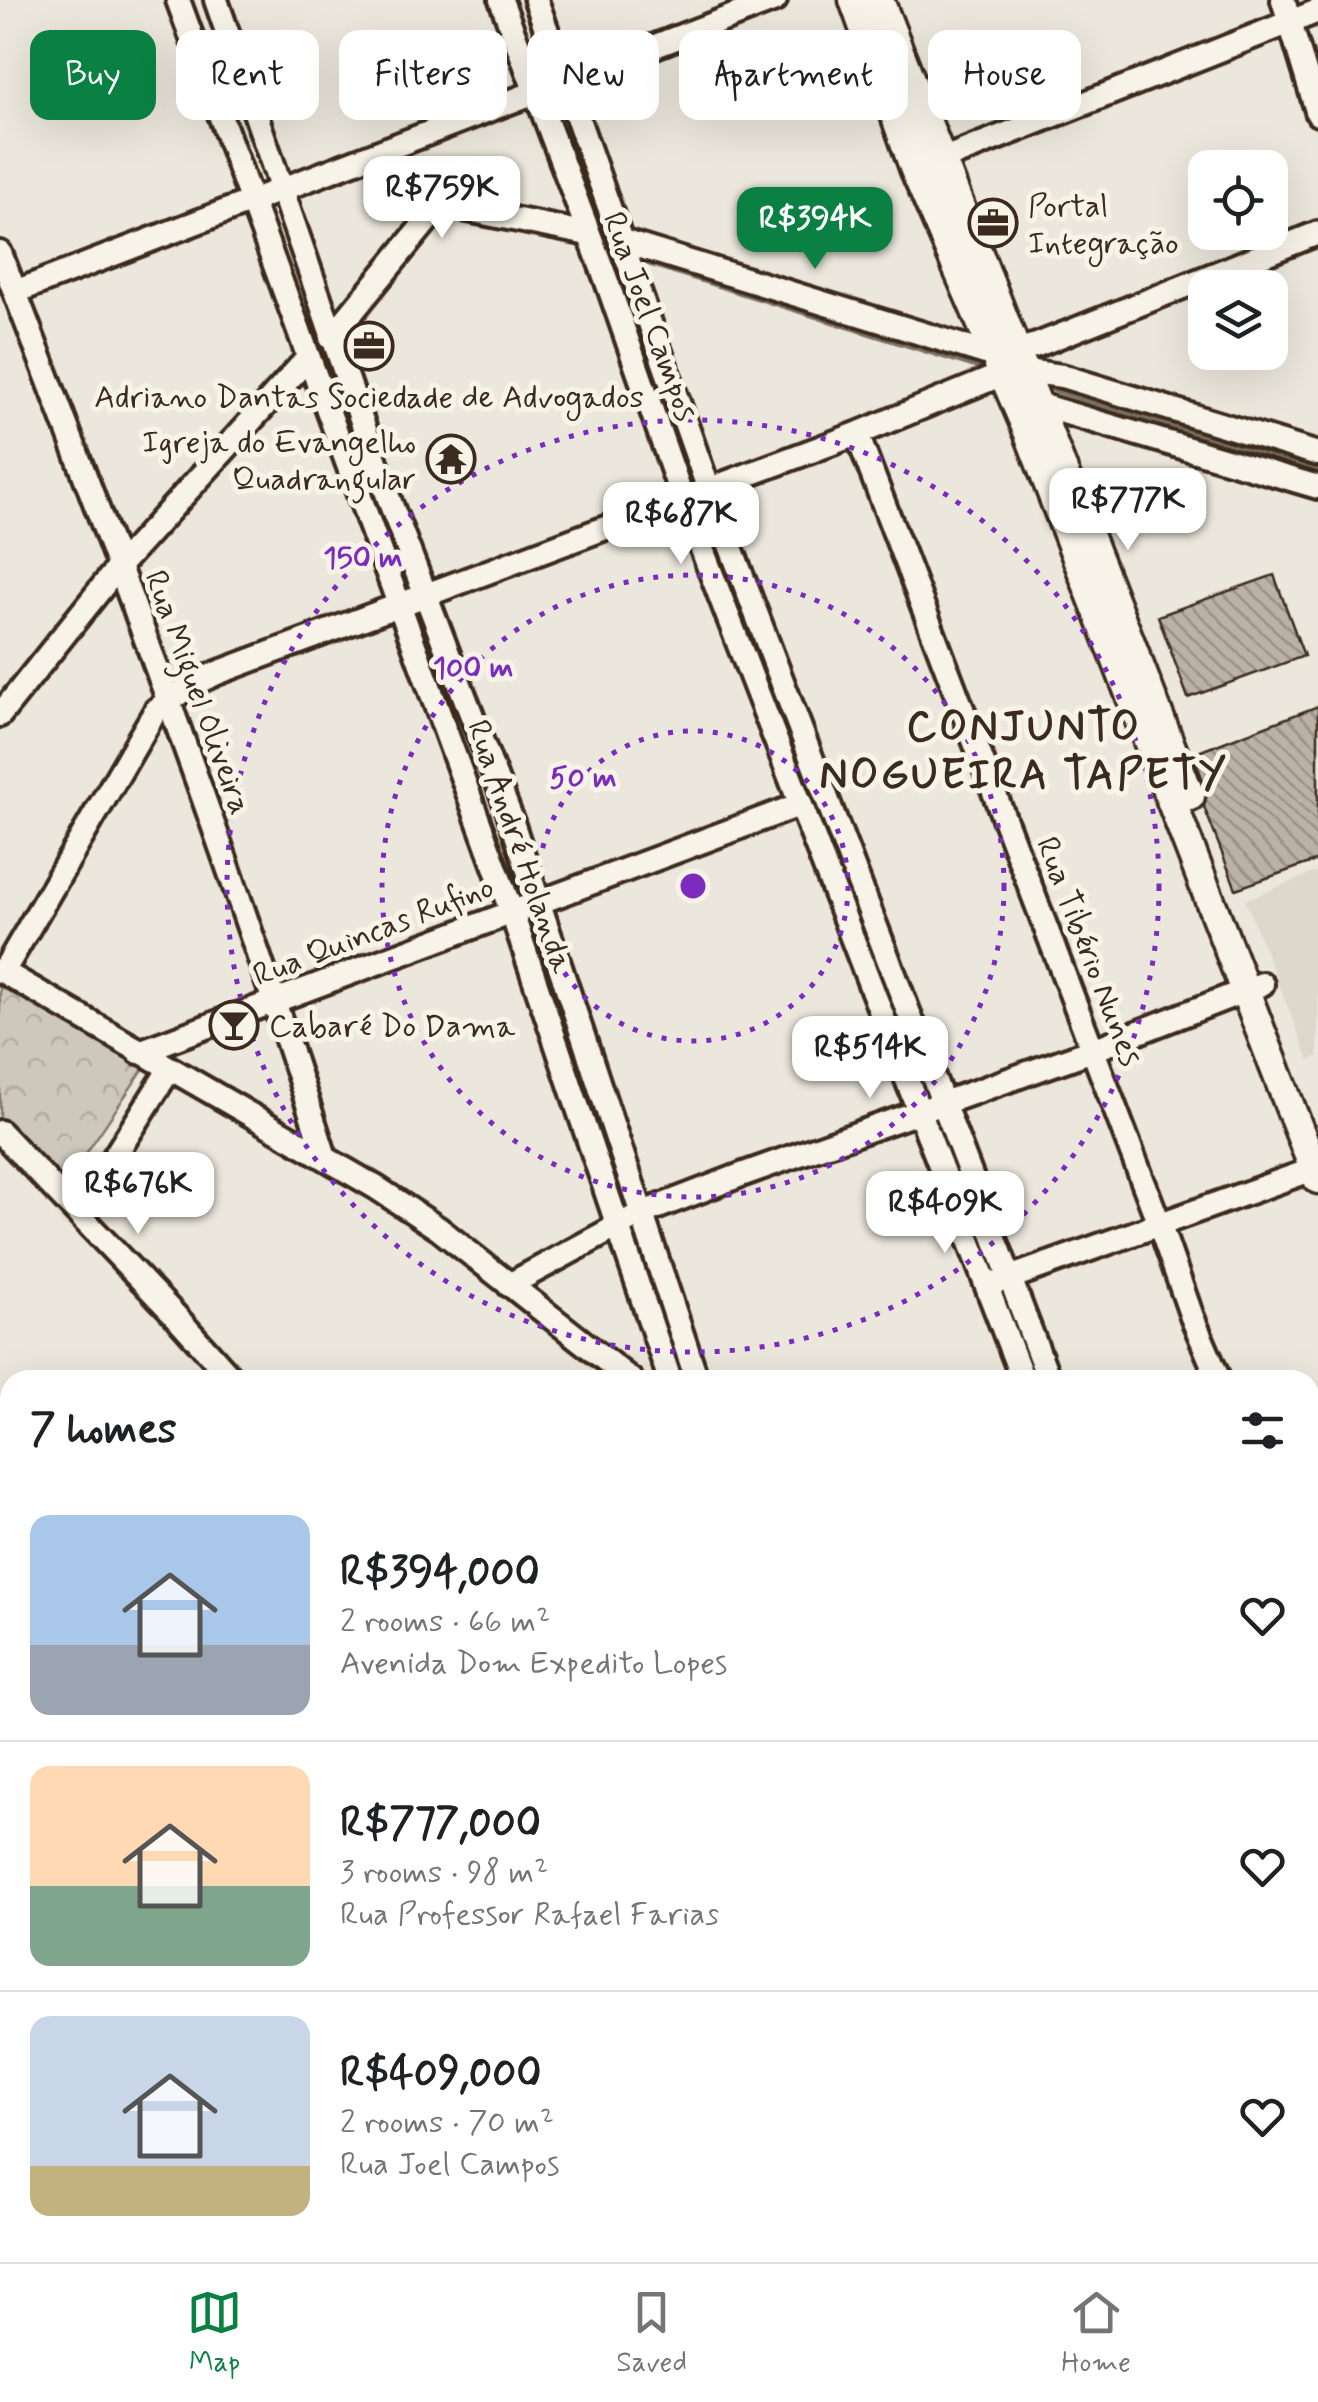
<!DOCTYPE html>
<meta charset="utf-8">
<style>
:root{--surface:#fff;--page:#f6f6f6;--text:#202124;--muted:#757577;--line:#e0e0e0;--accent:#0b8043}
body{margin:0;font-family:Mynerve,sans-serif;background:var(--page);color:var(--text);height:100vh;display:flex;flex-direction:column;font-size:38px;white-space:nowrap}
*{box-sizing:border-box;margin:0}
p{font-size:32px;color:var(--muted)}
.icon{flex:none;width:55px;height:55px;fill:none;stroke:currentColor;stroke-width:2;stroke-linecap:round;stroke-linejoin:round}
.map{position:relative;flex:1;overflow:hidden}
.panel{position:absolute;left:0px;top:1370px;width:1320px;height:892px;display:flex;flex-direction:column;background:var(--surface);border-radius:30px 30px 0 0;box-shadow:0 10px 40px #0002}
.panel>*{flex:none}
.guide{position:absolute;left:30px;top:30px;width:1260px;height:90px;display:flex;gap:20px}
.tools{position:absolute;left:1188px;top:150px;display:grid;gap:20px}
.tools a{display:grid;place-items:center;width:100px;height:100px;border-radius:20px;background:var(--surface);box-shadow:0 10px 40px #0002;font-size:50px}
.price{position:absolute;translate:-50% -85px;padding:0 22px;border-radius:20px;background:#fff;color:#222;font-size:32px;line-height:65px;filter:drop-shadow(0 2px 5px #0008)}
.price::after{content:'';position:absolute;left:50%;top:60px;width:30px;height:22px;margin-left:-15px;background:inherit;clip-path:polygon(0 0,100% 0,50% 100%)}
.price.current{background:var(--accent);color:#fff}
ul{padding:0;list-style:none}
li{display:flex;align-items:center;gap:30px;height:250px;padding:0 30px}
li+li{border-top:2px solid var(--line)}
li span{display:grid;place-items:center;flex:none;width:280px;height:200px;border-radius:20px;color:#555}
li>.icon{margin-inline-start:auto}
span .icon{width:120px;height:120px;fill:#fffc;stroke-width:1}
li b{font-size:42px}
h2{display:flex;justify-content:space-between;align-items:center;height:120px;padding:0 30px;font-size:42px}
.pill{padding:0 35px;border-radius:20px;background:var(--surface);box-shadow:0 10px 40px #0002;font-size:35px;line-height:90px}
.pill.current{background:var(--accent);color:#fff}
.menu{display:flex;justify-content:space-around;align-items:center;height:140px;border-top:2px solid var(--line);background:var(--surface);font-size:28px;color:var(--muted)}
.menu a{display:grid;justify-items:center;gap:5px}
.menu .current{color:var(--accent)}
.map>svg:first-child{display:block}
.built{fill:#ddd7cc}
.park{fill:url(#park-crowns);stroke:#84796d;stroke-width:2.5}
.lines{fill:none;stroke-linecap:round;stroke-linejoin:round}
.stream{stroke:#7c7064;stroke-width:6}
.building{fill:url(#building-back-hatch);stroke:#3b2a1e;stroke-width:2.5}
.minor-casing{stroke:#3b2a1e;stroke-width:30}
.major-casing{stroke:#3b2a1e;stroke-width:35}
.path{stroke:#3b2a1e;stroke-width:4;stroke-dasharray:10 8;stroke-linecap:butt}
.minor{stroke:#f7f3e8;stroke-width:22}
.major{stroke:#f7f3e8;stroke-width:28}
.ring{fill:none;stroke:#7b2cbf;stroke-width:5;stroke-dasharray:5 10}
.labels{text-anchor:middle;stroke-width:10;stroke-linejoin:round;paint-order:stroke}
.poi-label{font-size:32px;fill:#3b2a1e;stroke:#f7f3e8;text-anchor:start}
.street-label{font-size:32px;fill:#3b2a1e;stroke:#f7f3e8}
.district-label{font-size:42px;font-weight:bold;letter-spacing:2.5px;fill:#3b2a1e;stroke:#f7f3e8}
.centre{fill:#7b2cbf;stroke:#f7f3e8;stroke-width:5}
.ring-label{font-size:30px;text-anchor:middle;font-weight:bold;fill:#7b2cbf;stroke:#f7f3e8;stroke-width:10;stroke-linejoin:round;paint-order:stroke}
</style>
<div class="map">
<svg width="1318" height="2262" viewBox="0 0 1318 2262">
<defs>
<pattern id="park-crowns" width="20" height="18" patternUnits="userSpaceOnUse" patternTransform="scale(2.5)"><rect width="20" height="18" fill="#cec8bc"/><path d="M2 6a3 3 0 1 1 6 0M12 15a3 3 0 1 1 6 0" fill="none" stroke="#b2aca1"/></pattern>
<pattern id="building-back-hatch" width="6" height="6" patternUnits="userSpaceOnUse" patternTransform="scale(2.5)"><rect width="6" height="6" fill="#bab2a7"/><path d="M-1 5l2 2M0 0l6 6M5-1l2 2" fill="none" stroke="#989187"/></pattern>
</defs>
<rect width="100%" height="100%" fill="#ece7dc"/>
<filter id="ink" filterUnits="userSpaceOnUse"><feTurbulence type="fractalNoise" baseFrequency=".01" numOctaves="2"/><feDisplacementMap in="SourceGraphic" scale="20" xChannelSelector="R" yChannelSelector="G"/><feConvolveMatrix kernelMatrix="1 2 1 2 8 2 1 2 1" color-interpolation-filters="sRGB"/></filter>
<g filter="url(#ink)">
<path class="built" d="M1318,871V1057L1309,1060L1245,900Z"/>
<path class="park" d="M0,985L144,1068L64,1186L0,1121Z"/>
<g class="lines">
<path class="stream" d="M523,0L549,73
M561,106L605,237L614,253
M641,261L984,369
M1051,389L1318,472
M0,1476L10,1484
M511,2252L519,2262
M802,2252L805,2262
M553,2262L573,2252"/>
</g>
<path class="building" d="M1274,575L1304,656L1188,698L1158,616Z
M1318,706V860L1236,889L1204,807L1207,791L1193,754Z"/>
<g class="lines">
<g class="minor-casing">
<path id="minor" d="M178,0L512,913L670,1380
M216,0L390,502L508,810L697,1380
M501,0L606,279L683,500L1023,1380
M536,0L709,490L1049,1380
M1283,0L1318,114
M926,166L1318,11
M622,241L995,356L1037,345L1318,233
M0,253C115,552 228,852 325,1157
M15,292L775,0
M331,338L434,212L458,208L588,234
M1026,401L1318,487
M857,434L1160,1226L1192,1317L1219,1380
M0,715L119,566L307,359
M0,970L377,1188L439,1229L631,1380
M3,972L156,710L191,685L217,673L857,434L1003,374L1026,371L1062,376L1318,454
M139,1052L799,805
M0,1132L174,1314L233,1380
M79,1213L169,1070
M998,1282L1314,1169
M509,1285L640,1214L741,1175L1093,1050L1262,984
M1310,1606L1318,1626
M1310,1906L1318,1911
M0,1915L10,1913
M1310,1991L1318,1980
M0,2047L10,2044
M1310,2249L1318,2256
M1011,2252L1023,2262
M131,2262L133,2252"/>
</g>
<g class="major-casing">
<path id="major" d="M854,0L915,170L1028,431L1318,1179
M879,0L1190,796"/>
</g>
<path class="path" d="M286,2262L306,2252"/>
<use href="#minor" class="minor"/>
<use href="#major" class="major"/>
</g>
</g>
<g class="ring">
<circle cx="693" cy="886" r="155"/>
<circle cx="693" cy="886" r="311"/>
<circle cx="693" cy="886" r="466"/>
</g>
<defs>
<g id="office-ring" transform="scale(2.5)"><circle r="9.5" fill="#f7f3e8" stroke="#3b2a1e" stroke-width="1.5"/><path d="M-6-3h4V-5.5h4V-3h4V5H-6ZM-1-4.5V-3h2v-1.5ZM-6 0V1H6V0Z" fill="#3b2a1e"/></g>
<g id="temple-ring" transform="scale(2.5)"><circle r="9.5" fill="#f7f3e8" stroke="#3b2a1e" stroke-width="1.5"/><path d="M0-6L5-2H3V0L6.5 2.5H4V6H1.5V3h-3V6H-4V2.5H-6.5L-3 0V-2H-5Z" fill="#3b2a1e"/></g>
<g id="bar-ring" transform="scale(2.5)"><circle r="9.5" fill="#f7f3e8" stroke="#3b2a1e" stroke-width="1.5"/><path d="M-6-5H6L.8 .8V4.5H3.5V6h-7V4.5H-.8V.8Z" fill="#3b2a1e"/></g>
</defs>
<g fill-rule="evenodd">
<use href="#office-ring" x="993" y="223"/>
<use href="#office-ring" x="369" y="346"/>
<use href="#temple-ring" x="451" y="459"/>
<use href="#bar-ring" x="234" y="1025"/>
</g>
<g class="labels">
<g class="poi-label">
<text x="1028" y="216">Portal<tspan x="1028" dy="37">Integração</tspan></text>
<text x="369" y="407" text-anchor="middle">Adriano Dantas Sociedade de Advogados</text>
<text x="416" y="452" text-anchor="end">Igreja do Evangelho<tspan x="416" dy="37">Quadrangular</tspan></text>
<text x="269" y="1036">Cabaré Do Dama</text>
</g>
<g class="street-label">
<text transform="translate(651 316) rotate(70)" y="11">Rua Joel Campos</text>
<text transform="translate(199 692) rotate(70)" y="11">Rua Miguel Oliveira</text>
<text transform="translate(521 846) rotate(71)" y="11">Rua André Holanda</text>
<text transform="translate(373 930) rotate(-21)" y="11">Rua Quincas Rufino</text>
<text transform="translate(1090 951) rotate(69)" y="11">Rua Tibério Nunes</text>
</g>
<g class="district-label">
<text x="1024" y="740">CONJUNTO<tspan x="1024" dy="48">NOGUEIRA TAPETY</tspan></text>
</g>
</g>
<circle cx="693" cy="886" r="15" class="centre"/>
<g class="ring-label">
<text x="363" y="567">150 m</text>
<text x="473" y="677">100 m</text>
<text x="583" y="787">50 m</text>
</g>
</svg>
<div class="tools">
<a><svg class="icon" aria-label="locate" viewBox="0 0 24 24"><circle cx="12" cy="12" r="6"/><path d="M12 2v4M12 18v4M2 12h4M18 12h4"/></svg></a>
<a><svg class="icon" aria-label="layers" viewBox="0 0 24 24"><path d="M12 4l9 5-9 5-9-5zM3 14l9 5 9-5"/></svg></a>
</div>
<b class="price" style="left:442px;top:241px">R$759K</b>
<b class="price current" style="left:815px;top:272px">R$394K</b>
<b class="price" style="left:1128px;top:553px">R$777K</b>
<b class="price" style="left:681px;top:567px">R$687K</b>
<b class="price" style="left:870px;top:1101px">R$514K</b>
<b class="price" style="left:138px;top:1237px">R$676K</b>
<b class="price" style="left:945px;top:1256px">R$409K</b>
<div class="guide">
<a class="pill current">Buy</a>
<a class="pill">Rent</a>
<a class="pill">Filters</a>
<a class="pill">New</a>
<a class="pill">Apartment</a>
<a class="pill">House</a>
</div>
<section class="panel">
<h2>7 homes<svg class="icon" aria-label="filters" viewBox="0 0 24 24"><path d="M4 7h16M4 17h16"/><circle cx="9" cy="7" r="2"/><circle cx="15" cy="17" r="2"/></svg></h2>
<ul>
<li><span style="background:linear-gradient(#a9c7e8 65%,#9aa5b1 0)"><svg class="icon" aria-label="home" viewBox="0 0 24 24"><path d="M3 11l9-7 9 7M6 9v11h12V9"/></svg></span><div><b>R$394,000</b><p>2 rooms · 66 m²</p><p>Avenida Dom Expedito Lopes</p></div><svg class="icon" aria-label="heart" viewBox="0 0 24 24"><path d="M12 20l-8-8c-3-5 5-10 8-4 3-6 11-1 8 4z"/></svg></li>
<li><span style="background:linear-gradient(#ffd9b3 60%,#7fa58c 0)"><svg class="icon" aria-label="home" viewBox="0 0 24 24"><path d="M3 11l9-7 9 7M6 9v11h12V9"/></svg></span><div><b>R$777,000</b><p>3 rooms · 98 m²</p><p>Rua Professor Rafael Farias</p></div><svg class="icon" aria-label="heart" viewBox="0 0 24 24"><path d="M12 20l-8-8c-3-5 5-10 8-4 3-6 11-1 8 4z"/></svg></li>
<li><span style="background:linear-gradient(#c9d6e8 75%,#c2b280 0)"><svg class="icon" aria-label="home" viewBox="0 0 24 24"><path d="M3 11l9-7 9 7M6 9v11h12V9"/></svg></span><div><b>R$409,000</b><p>2 rooms · 70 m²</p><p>Rua Joel Campos</p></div><svg class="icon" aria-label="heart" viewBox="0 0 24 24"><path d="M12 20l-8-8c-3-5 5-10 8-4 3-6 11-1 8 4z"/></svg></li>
</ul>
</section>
</div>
<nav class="menu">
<a class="current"><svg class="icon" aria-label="map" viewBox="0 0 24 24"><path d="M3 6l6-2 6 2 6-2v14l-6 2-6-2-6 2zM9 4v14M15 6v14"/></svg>Map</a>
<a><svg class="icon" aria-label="saved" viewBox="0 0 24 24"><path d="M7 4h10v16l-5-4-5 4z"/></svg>Saved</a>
<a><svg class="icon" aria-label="home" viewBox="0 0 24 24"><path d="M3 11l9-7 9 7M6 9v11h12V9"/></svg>Home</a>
</nav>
